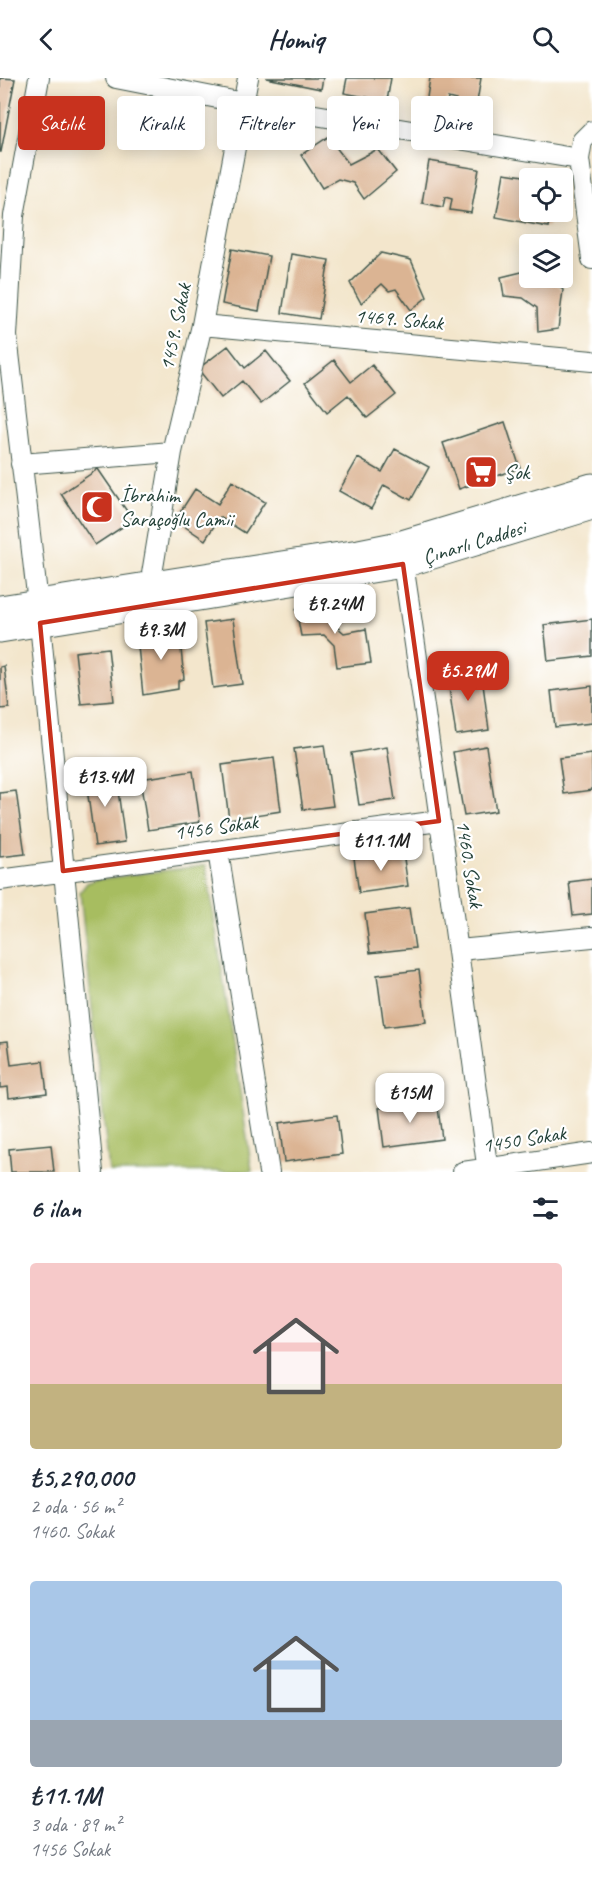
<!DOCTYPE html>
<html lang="tr">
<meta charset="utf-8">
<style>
:root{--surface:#fff;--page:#f6f6f7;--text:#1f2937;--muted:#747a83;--accent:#c8321e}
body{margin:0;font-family:Caveat,sans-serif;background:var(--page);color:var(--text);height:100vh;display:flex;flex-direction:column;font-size:22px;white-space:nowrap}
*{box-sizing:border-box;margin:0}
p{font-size:20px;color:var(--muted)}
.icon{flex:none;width:33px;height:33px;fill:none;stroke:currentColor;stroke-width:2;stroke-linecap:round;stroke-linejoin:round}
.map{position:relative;height:1094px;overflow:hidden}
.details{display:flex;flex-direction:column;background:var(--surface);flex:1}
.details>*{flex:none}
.guide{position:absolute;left:18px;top:18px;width:556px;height:54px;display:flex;gap:12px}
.tools{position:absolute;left:519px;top:90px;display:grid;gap:12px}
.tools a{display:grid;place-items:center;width:54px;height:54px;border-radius:6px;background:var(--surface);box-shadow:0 3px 15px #0003;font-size:30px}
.price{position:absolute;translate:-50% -51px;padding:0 14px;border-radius:12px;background:#fff;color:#222;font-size:20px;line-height:39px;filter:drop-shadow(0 2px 3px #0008)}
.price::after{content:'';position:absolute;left:50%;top:36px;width:18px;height:14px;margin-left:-9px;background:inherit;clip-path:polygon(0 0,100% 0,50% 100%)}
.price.current{background:var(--accent);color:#fff}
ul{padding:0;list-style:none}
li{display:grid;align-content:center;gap:12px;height:318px;padding:0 30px}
li span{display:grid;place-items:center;height:186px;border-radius:6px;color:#555}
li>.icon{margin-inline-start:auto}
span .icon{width:108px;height:108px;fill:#fffc;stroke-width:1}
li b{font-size:26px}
h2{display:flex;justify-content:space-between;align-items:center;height:72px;padding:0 30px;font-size:26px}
.chip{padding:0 21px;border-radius:6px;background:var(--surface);box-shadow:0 3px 15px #0003;font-size:21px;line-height:54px}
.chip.current{background:var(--accent);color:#fff}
header{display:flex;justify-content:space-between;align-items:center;height:78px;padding:0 30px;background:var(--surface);font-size:27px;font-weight:700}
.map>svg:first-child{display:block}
.green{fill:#a7bd61;stroke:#637d4a;stroke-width:1.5}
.building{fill:#dbb493}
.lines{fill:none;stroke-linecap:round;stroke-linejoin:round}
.minor-casing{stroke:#3f564b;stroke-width:22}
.secondary-casing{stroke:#3f564b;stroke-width:29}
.minor{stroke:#fff;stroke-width:20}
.secondary{stroke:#fff;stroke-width:27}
.marked{fill:none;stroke:#c8321e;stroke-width:4.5;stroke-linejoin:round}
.labels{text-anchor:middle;stroke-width:4.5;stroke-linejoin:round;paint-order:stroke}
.street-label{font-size:21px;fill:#1f3d34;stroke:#fff}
.poi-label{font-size:21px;fill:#1f3d34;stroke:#fff;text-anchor:start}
</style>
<header><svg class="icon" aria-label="back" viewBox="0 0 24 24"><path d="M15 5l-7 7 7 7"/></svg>Homiq<svg class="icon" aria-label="search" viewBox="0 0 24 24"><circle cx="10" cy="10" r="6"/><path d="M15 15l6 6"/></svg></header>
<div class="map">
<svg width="592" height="1094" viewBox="0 0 592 1094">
<rect width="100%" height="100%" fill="#fff"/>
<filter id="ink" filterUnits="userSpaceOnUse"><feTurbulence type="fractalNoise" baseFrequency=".0167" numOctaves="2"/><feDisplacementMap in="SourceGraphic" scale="12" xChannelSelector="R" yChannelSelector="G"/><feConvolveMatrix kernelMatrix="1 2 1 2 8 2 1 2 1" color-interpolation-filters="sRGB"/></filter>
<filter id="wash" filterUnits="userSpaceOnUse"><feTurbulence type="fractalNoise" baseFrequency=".008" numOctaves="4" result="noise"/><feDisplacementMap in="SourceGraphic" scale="24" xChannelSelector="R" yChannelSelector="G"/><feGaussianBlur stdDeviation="1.35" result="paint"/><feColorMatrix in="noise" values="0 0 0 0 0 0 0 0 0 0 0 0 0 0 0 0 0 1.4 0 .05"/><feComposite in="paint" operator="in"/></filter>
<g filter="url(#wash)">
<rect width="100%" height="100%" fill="#f3e6cc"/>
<path class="green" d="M206,787L252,1093L109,1094L80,814L87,805L95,802Z"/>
<g id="blocks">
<path class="building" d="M0,0L15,1L1,74H0Z
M266,0H323L321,11Z
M347,0H391L387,23L344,15Z
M430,0H481L475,36L454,33L456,22L448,20L446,30L426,26Z
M328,59L349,86L378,71L396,94L364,121L353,105L338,101L322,110L301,77Z
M429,83L479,91L471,135L450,132L452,121L445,119L443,129L422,125Z
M504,95L530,99V134H551L548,149L496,139Z
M232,171L269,178L259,233L222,226Z
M381,175L411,182L427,219L411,232L396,211L389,213L382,206L361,225L350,205Z
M291,176L329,182L319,241L282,235Z
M530,192V200H552L563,212L558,251L538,254L537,230L523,220L504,218L501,199Z
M228,268L245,290L266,273L290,303L261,326L242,303L221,320L198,291Z
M334,282L351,304L372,287L396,317L367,340L348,317L327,334L305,305Z
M505,344L520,390L459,411L443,365Z
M395,371L429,389L411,422L384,407L371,431L339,413L358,380L382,394Z
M98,391L133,442L95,467L61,416Z
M232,403L265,424L245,455L220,439L205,462L175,442L195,411L218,426Z
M332,526L335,547L344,555L366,551L371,585L337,589L334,567L324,557L301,558L296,531Z
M233,541L242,606L213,610L204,545Z
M592,541V578L548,583L544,547Z
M179,551L184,601L178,603V611L143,617L137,558Z
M108,570L114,623L81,626L75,574Z
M4,588L9,630L0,631V589Z
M481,591L489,652L456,657L447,596Z
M592,608V645L555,649L551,613Z
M324,667L333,728L303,732L294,671Z
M486,668L496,733L464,738L453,674Z
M387,669L395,722L359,727L351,675Z
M592,676V712L564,716L559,680Z
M274,680L281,733L229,741L222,687Z
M115,691L125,764L95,768L85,696Z
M193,693L200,744L148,752L140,701Z
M16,713L25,776L0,779V715Z
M403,774L408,808L359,815L354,780Z
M592,801V836L573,838L569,804Z
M409,830L415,870L370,875L365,836Z
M419,892L426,944L384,949L377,897Z
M8,963L11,987L43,983L47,1015L9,1020L8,1009L0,1010V964Z
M437,1022L442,1061L384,1069L379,1030Z
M337,1037L342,1076L284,1084L279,1045Z
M51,1067L54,1094H11L9,1071Z"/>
</g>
</g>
<g filter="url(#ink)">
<use href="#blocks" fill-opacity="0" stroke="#3f564b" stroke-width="1.5"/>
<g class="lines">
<g class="minor-casing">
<path id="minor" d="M116,0L243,25L579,81
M592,53L582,63L579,81L592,181
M202,247L592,283
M21,386L172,374
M403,486C434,688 460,891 488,1094
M150,508L172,374L202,247L248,0
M38,525L7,258L14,138L39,0
M40,545L93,1094
M218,773L269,1094
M0,802L439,743
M459,872L592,859
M463,1094L592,1075"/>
</g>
<g class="secondary-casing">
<path id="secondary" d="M0,531L359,475L399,467L592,409
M0,551L403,486L592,428"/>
</g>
<use href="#minor" class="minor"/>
<use href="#secondary" class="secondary"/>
</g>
</g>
<path class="marked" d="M403,486L439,743L63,793L40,545Z"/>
<defs>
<g id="supermarket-square" transform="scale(1.725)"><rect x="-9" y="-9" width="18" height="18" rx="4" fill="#c8321e" stroke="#fff"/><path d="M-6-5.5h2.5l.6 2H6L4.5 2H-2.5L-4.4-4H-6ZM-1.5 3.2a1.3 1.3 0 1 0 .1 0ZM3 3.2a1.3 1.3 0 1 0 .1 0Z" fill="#fff"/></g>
<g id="mosque-square" transform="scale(1.725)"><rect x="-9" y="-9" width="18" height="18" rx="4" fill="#c8321e" stroke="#fff"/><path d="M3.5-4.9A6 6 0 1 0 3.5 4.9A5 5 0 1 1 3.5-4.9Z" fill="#fff"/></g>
</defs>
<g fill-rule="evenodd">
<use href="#supermarket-square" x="481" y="394"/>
<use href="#mosque-square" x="97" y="429"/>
</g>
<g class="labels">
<g class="street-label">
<text transform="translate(399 241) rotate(5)" y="7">1469. Sokak</text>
<text transform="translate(175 249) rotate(-78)" y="7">1459. Sokak</text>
<text transform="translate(474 464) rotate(-17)" y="7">Çınarlı Caddesi</text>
<text transform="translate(216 749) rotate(-8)" y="7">1456 Sokak</text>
<text transform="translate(470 786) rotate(81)" y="7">1460. Sokak</text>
<text transform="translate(524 1061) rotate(-9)" y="7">1450 Sokak</text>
</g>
<g class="poi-label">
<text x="504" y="401">Şok</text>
<text x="120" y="424">İbrahim<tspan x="120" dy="24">Saraçoğlu Camii</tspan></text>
</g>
</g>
</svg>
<div class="tools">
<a><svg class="icon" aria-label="locate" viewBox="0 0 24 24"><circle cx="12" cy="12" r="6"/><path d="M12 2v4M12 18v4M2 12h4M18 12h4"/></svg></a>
<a><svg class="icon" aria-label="layers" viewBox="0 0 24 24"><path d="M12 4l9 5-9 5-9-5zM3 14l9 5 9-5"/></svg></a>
</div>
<b class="price" style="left:335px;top:557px">₺9.24M</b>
<b class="price" style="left:161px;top:583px">₺9.3M</b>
<b class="price current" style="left:468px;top:624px">₺5.29M</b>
<b class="price" style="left:105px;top:730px">₺13.4M</b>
<b class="price" style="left:381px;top:794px">₺11.1M</b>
<b class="price" style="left:410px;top:1046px">₺15M</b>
<div class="guide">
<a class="chip current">Satılık</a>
<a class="chip">Kiralık</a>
<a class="chip">Filtreler</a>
<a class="chip">Yeni</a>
<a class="chip">Daire</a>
</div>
</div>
<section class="details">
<h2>6 ilan<svg class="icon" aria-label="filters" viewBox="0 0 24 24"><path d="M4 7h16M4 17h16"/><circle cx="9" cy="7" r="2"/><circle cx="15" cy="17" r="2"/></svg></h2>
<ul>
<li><span style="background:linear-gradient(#f6c9c9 65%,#c2b280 0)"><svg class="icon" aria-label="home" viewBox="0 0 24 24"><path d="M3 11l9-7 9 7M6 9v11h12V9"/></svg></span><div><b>₺5,290,000</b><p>2 oda · 56 m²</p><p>1460. Sokak</p></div></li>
<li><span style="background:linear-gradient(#a9c7e8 75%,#9aa5b1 0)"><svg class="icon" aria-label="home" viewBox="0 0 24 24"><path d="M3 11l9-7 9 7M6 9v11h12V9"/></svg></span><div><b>₺11.1M</b><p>3 oda · 89 m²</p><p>1456 Sokak</p></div></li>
</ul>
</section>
